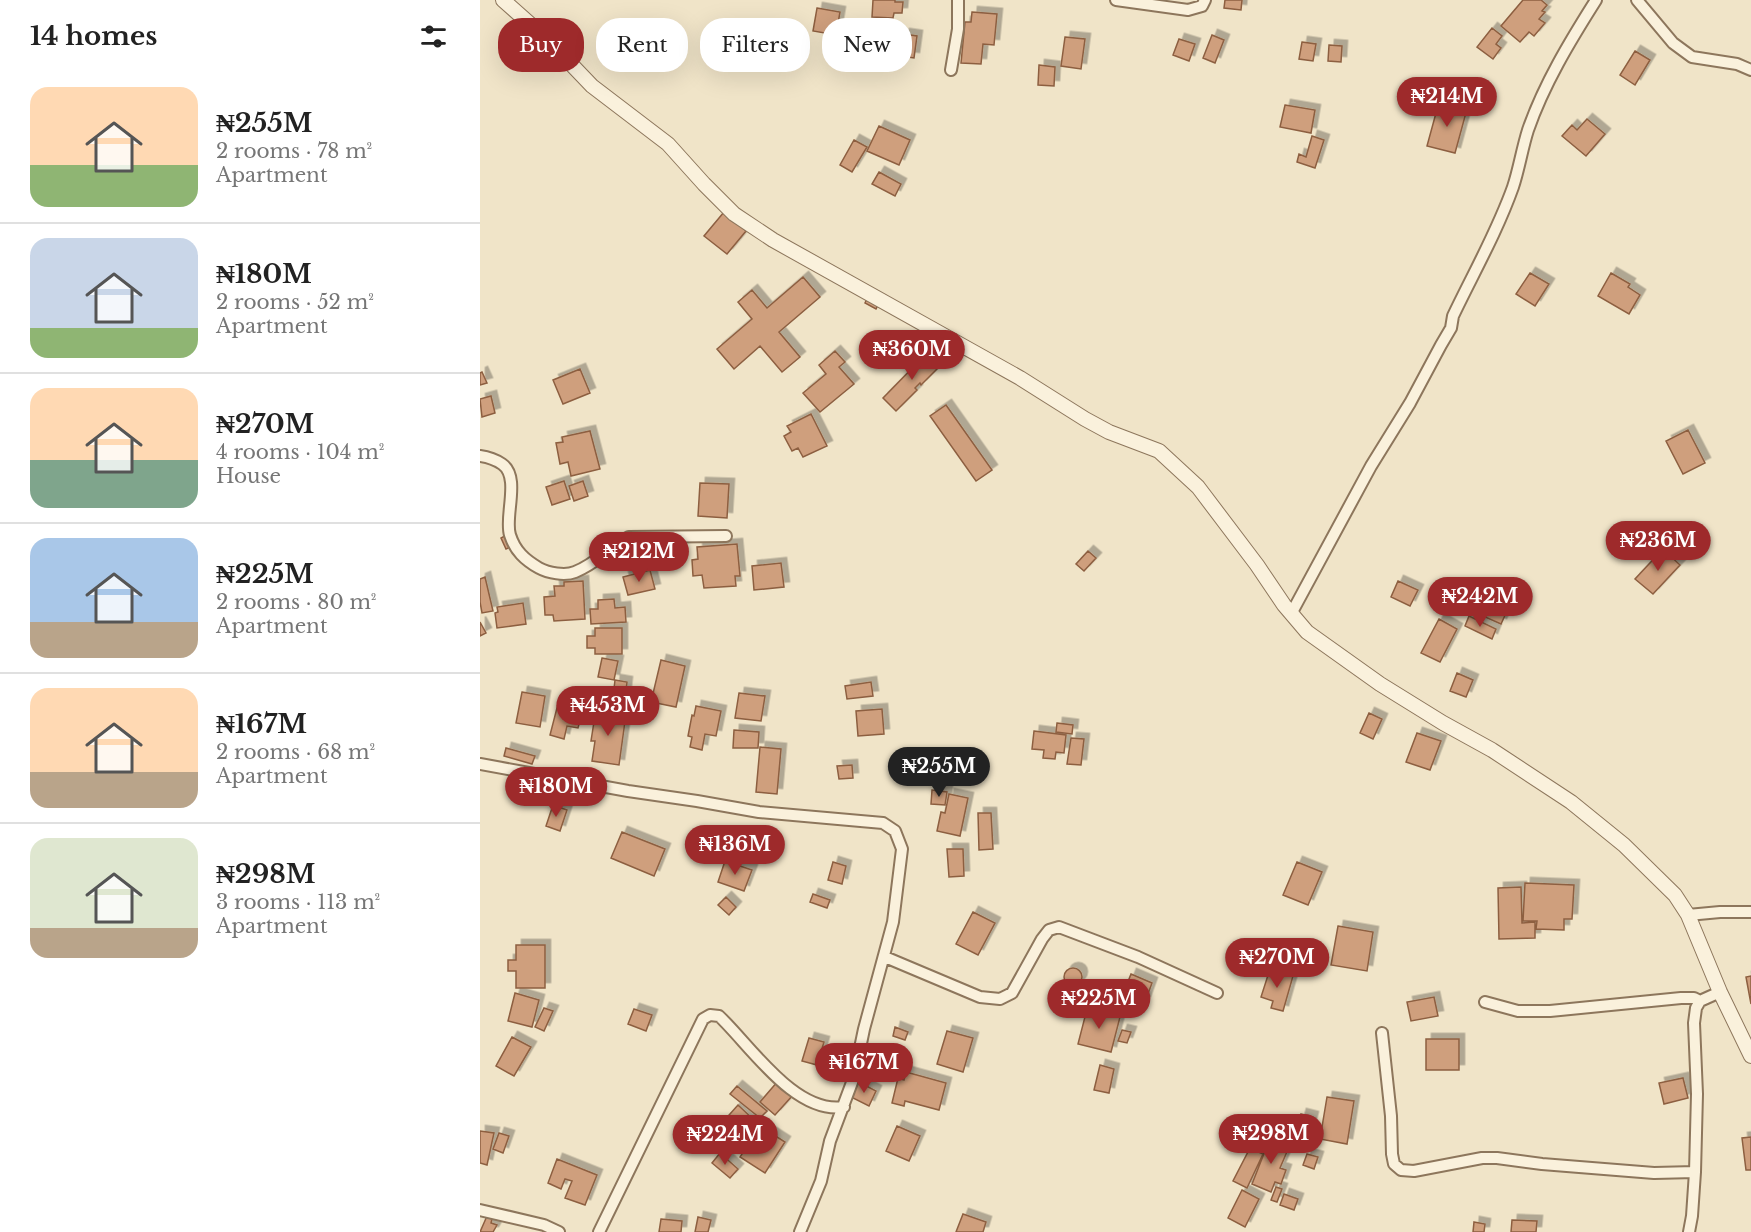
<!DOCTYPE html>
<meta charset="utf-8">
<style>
:root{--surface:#fff;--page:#f6f6f6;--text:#222;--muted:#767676;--line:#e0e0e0;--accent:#9e2a2b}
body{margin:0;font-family:"Libre Baskerville",serif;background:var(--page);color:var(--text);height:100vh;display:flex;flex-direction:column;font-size:22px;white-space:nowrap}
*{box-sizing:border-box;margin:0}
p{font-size:20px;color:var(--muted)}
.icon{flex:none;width:33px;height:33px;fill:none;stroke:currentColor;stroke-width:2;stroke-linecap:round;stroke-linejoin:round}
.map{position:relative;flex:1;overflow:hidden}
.sheet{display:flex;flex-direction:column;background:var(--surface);width:480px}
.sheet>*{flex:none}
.hud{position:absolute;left:18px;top:18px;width:570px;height:54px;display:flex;gap:12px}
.price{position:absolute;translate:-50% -51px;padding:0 14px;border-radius:21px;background:var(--accent);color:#fff;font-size:20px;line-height:39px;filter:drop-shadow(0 2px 3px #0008)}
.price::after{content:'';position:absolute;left:50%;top:36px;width:18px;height:14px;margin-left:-9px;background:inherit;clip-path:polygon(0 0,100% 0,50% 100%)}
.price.current{background:#222;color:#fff}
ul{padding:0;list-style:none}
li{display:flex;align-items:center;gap:18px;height:150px;padding:0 30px}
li+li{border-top:2px solid var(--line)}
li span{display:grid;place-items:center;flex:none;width:168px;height:120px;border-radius:18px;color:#555}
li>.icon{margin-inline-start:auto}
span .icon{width:72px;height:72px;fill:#fffc;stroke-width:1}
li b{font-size:26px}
h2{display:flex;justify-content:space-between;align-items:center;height:72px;padding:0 30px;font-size:26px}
.chip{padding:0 21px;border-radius:24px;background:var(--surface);box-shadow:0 6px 24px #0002;font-size:21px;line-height:54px}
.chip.current{background:var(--accent);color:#fff}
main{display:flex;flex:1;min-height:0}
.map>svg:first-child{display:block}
.building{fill:#cf9f7d;stroke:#8d5f41;stroke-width:1.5;filter:url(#shadow)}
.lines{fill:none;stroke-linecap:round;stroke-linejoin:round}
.minor-casing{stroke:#8d765c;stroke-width:14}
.tertiary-casing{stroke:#8d765c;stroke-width:16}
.minor{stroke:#faf1dc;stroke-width:10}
.tertiary{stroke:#faf1dc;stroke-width:14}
</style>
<main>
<section class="sheet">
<h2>14 homes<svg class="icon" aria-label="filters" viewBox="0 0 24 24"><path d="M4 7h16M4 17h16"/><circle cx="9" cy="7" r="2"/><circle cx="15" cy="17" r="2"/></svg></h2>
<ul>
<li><span style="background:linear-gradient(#ffd9b3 65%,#8fb573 0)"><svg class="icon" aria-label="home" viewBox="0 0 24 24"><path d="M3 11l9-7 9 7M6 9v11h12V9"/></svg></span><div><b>₦255M</b><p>2 rooms · 78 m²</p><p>Apartment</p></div></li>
<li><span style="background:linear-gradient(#c9d6e8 75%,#8fb573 0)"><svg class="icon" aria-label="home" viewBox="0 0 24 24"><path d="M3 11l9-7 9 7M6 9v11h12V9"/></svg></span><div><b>₦180M</b><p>2 rooms · 52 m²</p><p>Apartment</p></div></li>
<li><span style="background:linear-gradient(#ffd9b3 60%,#7fa58c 0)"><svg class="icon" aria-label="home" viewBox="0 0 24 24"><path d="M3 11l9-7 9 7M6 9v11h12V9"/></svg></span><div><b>₦270M</b><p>4 rooms · 104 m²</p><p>House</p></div></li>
<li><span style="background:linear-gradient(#a9c7e8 70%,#b9a48a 0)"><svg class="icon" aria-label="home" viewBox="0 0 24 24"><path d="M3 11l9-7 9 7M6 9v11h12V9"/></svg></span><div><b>₦225M</b><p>2 rooms · 80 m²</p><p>Apartment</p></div></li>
<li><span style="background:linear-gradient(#ffd9b3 70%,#b9a48a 0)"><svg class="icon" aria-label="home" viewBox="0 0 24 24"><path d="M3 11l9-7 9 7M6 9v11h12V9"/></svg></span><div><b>₦167M</b><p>2 rooms · 68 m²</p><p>Apartment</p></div></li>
<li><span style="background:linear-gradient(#dfe7d0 75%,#b9a48a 0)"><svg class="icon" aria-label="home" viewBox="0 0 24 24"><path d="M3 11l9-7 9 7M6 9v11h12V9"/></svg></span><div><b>₦298M</b><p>3 rooms · 113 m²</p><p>Apartment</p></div></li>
</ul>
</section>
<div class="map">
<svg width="1271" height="1232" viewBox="0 0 1271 1232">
<defs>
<filter id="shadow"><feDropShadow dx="5.5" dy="-5.5" stdDeviation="0" flood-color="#0004"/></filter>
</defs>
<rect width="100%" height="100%" fill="#f0e4c8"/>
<path class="building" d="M393,0H415V2H423L422,13H414L413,18L392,17Z
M745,0H762L761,10L744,8Z
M1043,0H1061L1067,5L1062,11L1065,12L1059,19L1065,23L1054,36L1049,32L1040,42L1021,26Z
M337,8L360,12L356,35L333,31Z
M492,12L517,14L514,45L503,44L501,64L481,63L485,22H491Z
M378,25L403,28L401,53L376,50Z
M1012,28L1022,36L1016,44L1021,48L1013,59L997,47Z
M274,31L282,54L253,65L244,43Z
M424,34L437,36L434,58L421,56Z
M732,35L744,40L735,63L723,58Z
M585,37L605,39L601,69L581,66Z
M699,39L715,44L709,61L693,55Z
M241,40L247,57L228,63L223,46Z
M822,42L836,44L833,61L819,59Z
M849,45L862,46L861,62L848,61Z
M1155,51L1170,60L1155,85L1140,75Z
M559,65L575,67L574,86L558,85Z
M959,102L987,109L975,153L947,146Z
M805,105L835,110L831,133L800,127Z
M1107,119L1125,134L1106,156L1082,136L1092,125L1097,130Z
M399,126L430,140L419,165L387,151Z
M832,136L844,140L835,168L817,162L819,154L826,157Z
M374,140L387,147L372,172L360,165Z
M399,172L421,184L415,196L392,184Z
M244,212L266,231L247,254L224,236Z
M1050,273L1069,284L1055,306L1036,294Z
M1131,273L1150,284L1148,287L1160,295L1149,314L1118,296Z
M323,277L340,297L299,332L320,357L302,372L280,346L254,369L237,349L272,319L258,302L272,290L287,308Z
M389,295L400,301L396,309L385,303Z
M450,350L461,361L456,367L458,368L441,385L440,383L435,388L437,390L416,411L403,398Z
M355,351L365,362L359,367L374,384L340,412L323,393L346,374L339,365Z
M100,369L110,393L83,404L73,380Z
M2,372L7,383L0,385V373Z
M11,396L15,413L2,417L0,399Z
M466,405L512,470L496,481L450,416Z
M331,414L347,446L323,457L318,448L312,451L304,436L311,432L307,426Z
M1208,430L1225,463L1203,474L1186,441Z
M110,431L120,469L91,476L88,462L80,464L76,443L83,442L82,437Z
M84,481L90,499L72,505L66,487Z
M103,481L108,496L94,501L89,486Z
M220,483L249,484L247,518L218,516Z
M28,534L33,546L26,549L21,538Z
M257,544L260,576H255L256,586L224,588L222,575L213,576L212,560L218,559L217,547Z
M1183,549L1200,565L1173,594L1155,579Z
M608,551L616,558L604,571L596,564Z
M301,563L304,587L274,590L272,566Z
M170,570L175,589L148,595L143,577Z
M5,577L13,611L2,613L0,602V579Z
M103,581L105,619L74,621L73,615H65L64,597L75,596L74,586H84V582Z
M918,581L938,590L930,606L911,597Z
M134,599L135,608L145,607L146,622L111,624L110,609H118V600Z
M43,603L46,624L17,628L15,613L18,612L17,607Z
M1012,604L1027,611L1021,624L1005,617Z
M989,616L1016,629L1012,639L985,626Z
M959,619L977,629L960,662L941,653Z
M0,622L6,633L0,636Z
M115,628H142V654H115V648H107V636H115Z
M122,658L138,661L134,680L118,677Z
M181,660L205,666L196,707L171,702Z
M977,673L993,680L986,697L970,691Z
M135,680L147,682L144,708L132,706Z
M391,682L393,696L367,699L365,686Z
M42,692L65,696L60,727L36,723Z
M259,693L285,696L281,721L255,718Z
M78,704L92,708L90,714L101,717L98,728L87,726L84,739L70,735Z
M216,706L241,711L236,736L225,734L222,750L210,747L212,737L208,736L212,715L214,716Z
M116,709L146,714L139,765L112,761L115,741H111Z
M402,709L404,734L378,736L376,711Z
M889,713L902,719L893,739L880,733Z
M577,723L593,725L592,734L576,732Z
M254,730L279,732L278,748H253Z
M554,731L586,735L584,753L576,752L575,759L563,758L564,750L552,749Z
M937,733L961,741L950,770L926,762Z
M591,738L604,739L601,765L587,764Z
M280,747L301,749L297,794L276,792Z
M26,748L55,756L52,764L24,756Z
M372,765L373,778L359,779L357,766Z
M452,790L467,792L465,805L451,804Z
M469,794L488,798L480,836L457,831L461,812L465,813Z
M73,805L87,810L80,831L66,826Z
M498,813H511L513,849L499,850Z
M142,832L185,849L174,876L131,858Z
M467,849H483L484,876L469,877Z
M245,861L272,870L264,891L238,882Z
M353,862L366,866L362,884L348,880Z
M817,862L842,872L828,905L803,895Z
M1045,883L1094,885L1092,919H1084V930L1056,929L1057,921H1043Z
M1041,887L1042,923L1055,922V938L1019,939L1018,888Z
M333,894L350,900L347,908L330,902Z
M246,897L256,907L249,915L238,905Z
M493,912L515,923L498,955L476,944Z
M858,926L893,932L887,971L851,965Z
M36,945H65V988H36V971H28V960H36Z
M584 977a9 9 0 1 1 18 0a9 9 0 1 1-18 0Z
M790,969L813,976L803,1011L791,1008L793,1001L781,997Z
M651,974L672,983L665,1002L643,994Z
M1271,976V1004L1266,977Z
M35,993L59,1000L52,1027L28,1021Z
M954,997L958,1016L931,1021L927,1002Z
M64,1008L73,1011L64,1031L55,1027Z
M154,1009L172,1015L166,1031L148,1024Z
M607,1009L640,1017L631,1052L598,1044Z
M415,1027L428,1032L425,1040L413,1036Z
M642,1030L651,1032L647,1043L638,1041Z
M467,1031L493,1038L483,1072L457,1064Z
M32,1037L51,1047L34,1076L16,1066Z
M329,1038L344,1042L337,1065L322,1061Z
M946,1039H979V1070H946Z
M620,1065L634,1069L629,1093L614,1090Z
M426,1072L466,1083L459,1110L425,1101L424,1106L412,1103L418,1078L424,1080Z
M1203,1078L1208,1098L1184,1104L1179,1083Z
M298,1081L313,1095L295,1115L280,1102Z
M379,1082L396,1091L389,1106L371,1097Z
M257,1086L287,1111L280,1118L250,1094Z
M847,1097L874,1101L867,1144L840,1139Z
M258,1105L274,1120L248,1147L233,1133Z
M821,1114L833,1117L825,1146L813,1143Z
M280,1126L305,1142L285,1173L260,1157Z
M417,1126L440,1136L429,1161L406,1151Z
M0,1131L14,1133L7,1165L0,1163Z
M19,1133L29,1136L23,1153L13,1149Z
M1271,1137V1170H1266L1262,1138Z
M785,1138L809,1147L800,1168L806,1170L801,1184L795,1182L791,1192L772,1184L785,1151L781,1150Z
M770,1148L783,1154L767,1188L753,1181Z
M240,1153L258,1169L250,1178L232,1163Z
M827,1154L838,1157L834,1169L823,1165Z
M77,1159L117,1175L105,1205L85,1198L92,1181L85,1179L81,1189L68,1183Z
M796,1187L802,1189L797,1202L791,1200Z
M762,1190L779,1199L765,1227L748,1218Z
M804,1194L818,1199L814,1210L800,1205Z
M483,1214L506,1222L503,1232H476Z
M7,1216L12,1219L11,1223L17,1225L13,1232H0Z
M218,1217L231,1220L228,1232H215Z
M181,1219L202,1221L201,1232H179Z
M1032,1220L1057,1221L1056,1232H1031Z
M994,1222L1005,1224L1004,1232H993Z"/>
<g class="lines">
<g class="minor-casing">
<path id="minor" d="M636,0L708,10L722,6L725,0
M1157,0L1193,43L1212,57L1257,64L1271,70
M471,70L478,29V0
M0,456C7,457 16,460 22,464C41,477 24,517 30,535C35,551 45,560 59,568C68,573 85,576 95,572C117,563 129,548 149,537L246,536
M811,614L891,466L930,403L961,345L971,328L973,316C993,274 1017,232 1033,187C1039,169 1042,149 1048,130C1064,84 1090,41 1116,0
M0,764L148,791L217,801L279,812L403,823L415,831L422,849L413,922L384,1029L374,1077L350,1141L341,1181L320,1232
M1208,915L1240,912H1271
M405,957L500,997L520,999L532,993L562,939L569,930L579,927L658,957L737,993
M1005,1002L1038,1011H1070L1201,998H1214L1220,1001
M902,1033L911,1116L912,1154L914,1164L921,1170L934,1171L1002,1158H1017L1062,1164L1174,1173L1215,1172
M0,1210L64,1225L79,1232
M119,1232L223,1019L230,1015L239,1016C270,1045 315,1115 364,1107
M1209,1232L1212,1216L1215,1172L1217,1094L1214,1023L1216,1008L1220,1001L1240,992"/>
</g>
<g class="tertiary-casing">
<path id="tertiary" d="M23,0L68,40L112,86L188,144L224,184L254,214L293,240L540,378L605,419L629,432L679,451L718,487L777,565L804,605L827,632L900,684L963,723L1012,750L1091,802L1144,845L1195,895L1208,915L1240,992L1271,1056"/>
</g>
<use href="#minor" class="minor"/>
<use href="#tertiary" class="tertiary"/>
</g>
</svg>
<b class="price" style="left:967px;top:128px">₦214M</b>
<b class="price" style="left:432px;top:381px">₦360M</b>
<b class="price" style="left:1178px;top:572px">₦236M</b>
<b class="price" style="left:159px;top:583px">₦212M</b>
<b class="price" style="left:1000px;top:628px">₦242M</b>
<b class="price" style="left:128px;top:737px">₦453M</b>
<b class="price current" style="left:459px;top:798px">₦255M</b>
<b class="price" style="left:76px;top:818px">₦180M</b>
<b class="price" style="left:255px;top:876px">₦136M</b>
<b class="price" style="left:797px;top:989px">₦270M</b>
<b class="price" style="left:619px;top:1030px">₦225M</b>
<b class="price" style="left:384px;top:1094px">₦167M</b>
<b class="price" style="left:791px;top:1165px">₦298M</b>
<b class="price" style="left:245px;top:1166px">₦224M</b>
<div class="hud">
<a class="chip current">Buy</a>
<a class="chip">Rent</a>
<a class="chip">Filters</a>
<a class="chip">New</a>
</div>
</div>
</main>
